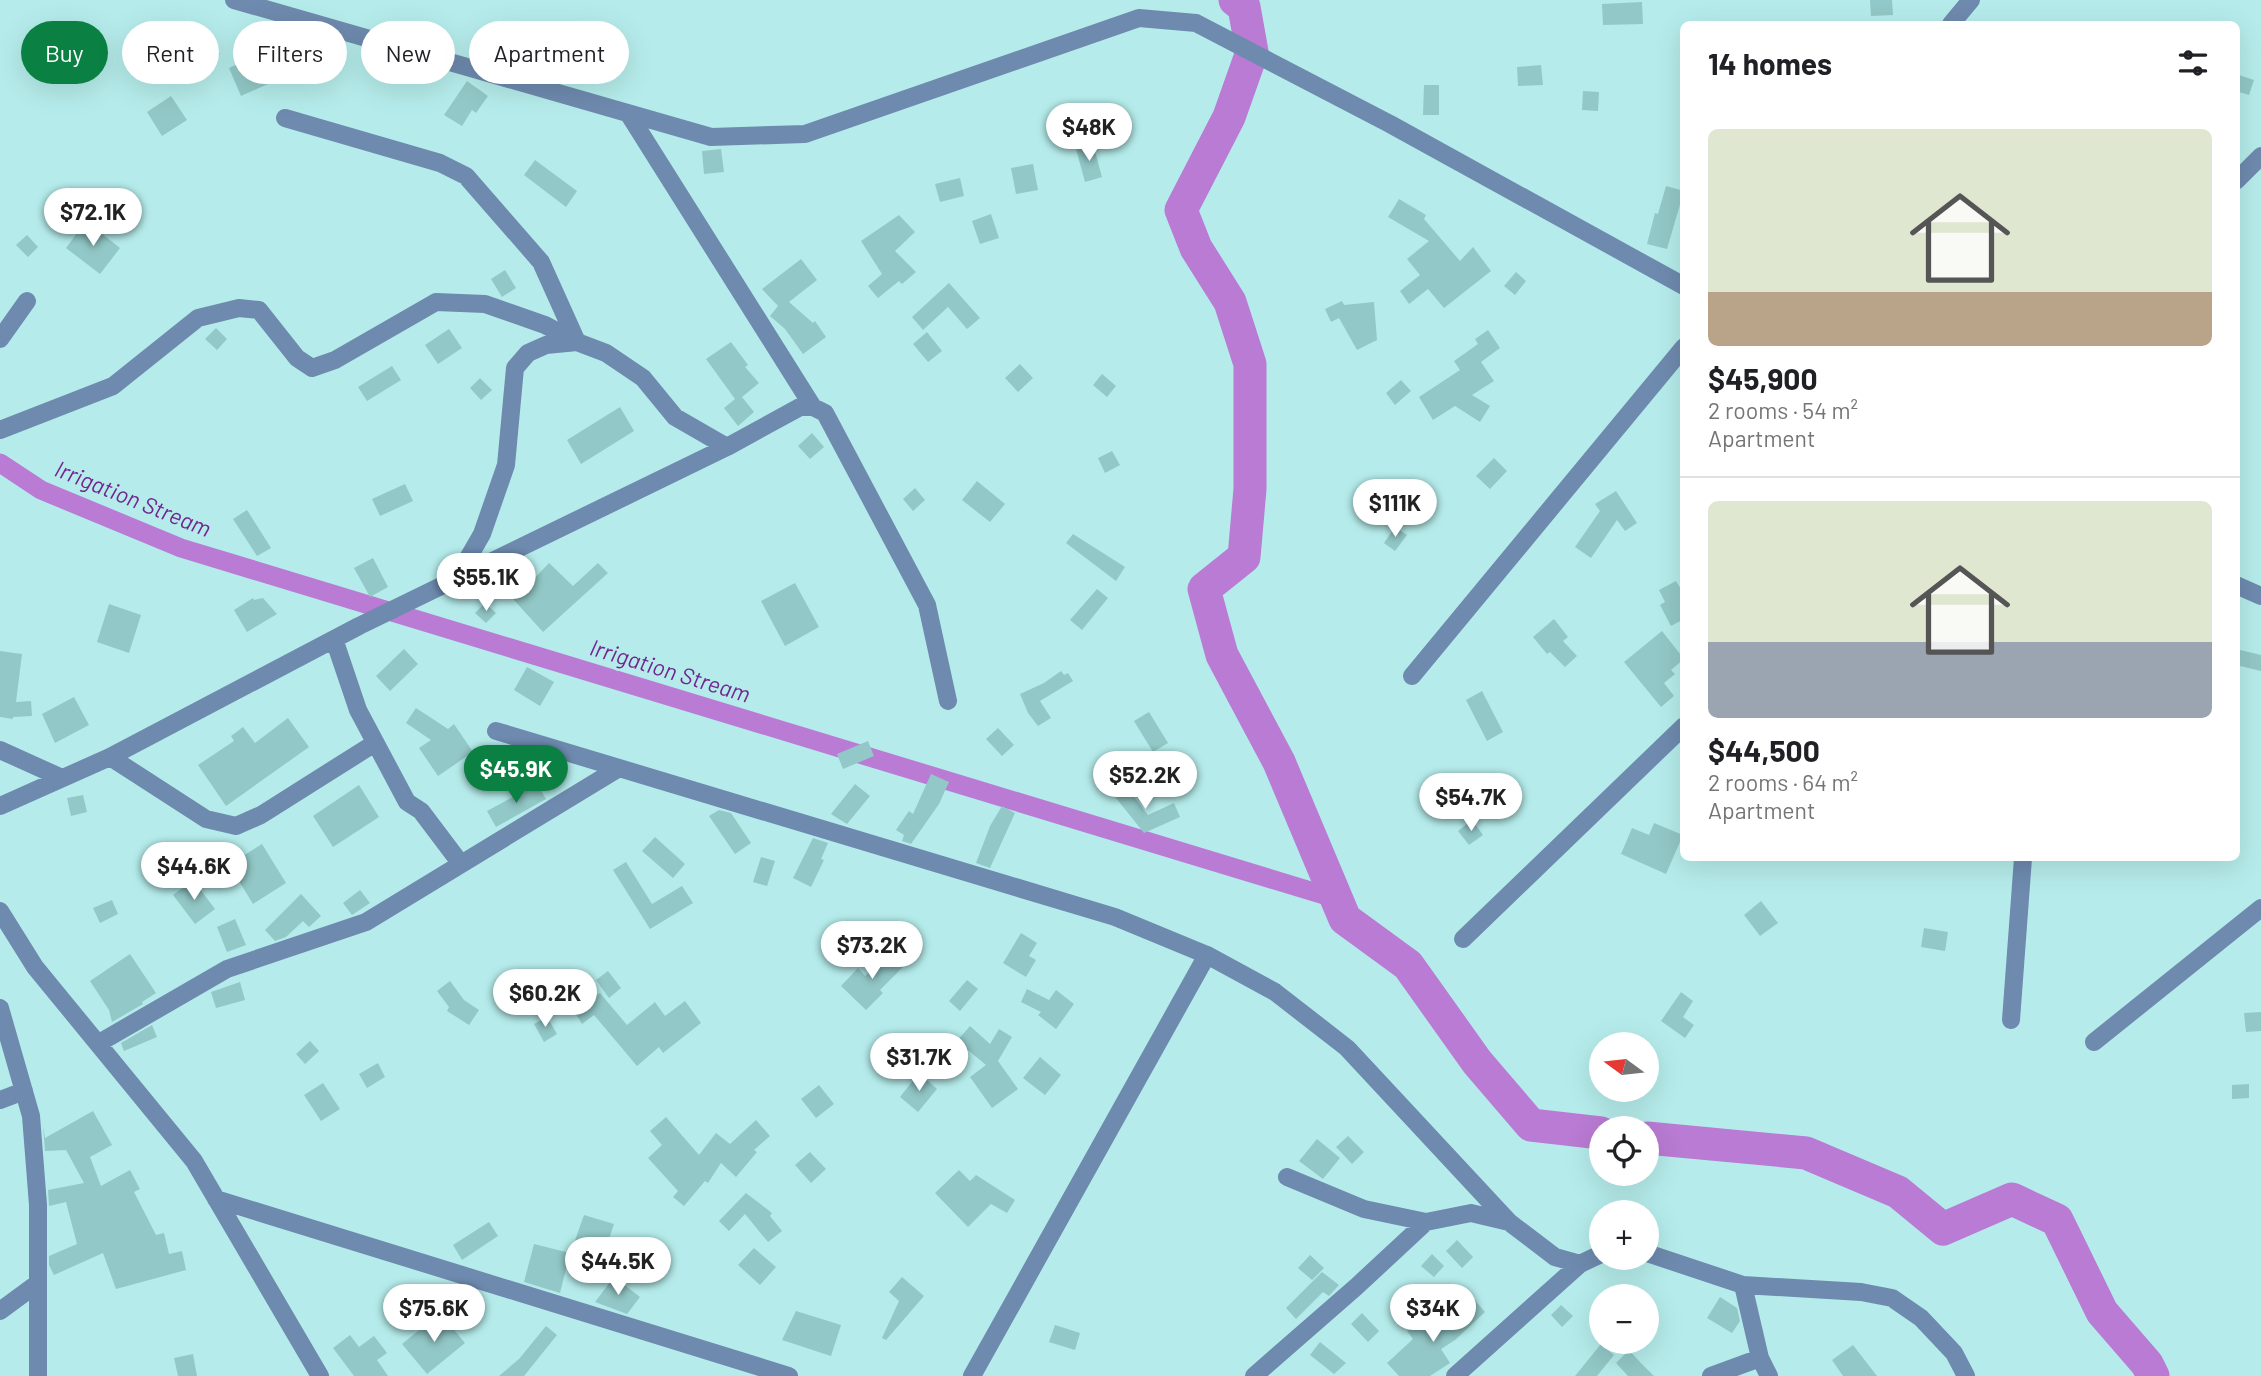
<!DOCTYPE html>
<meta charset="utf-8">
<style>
:root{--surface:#fff;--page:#f2f2f2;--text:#202124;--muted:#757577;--line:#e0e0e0;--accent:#0b8043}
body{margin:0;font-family:Barlow,sans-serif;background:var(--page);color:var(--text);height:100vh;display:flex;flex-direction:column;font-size:26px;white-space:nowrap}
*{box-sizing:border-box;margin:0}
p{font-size:23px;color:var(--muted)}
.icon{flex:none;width:38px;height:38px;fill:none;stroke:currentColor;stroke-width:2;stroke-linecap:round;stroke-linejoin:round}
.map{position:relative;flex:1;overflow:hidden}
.drawer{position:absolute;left:1680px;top:21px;width:560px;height:840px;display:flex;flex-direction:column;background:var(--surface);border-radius:10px;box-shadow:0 7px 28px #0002}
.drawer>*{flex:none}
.top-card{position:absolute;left:21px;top:21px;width:665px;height:63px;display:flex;gap:14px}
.needle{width:46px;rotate:285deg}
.fabs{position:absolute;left:1589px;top:1032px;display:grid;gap:14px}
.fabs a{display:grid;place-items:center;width:70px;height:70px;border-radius:50%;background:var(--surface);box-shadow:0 7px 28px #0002;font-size:35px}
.price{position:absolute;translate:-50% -60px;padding:0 16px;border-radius:24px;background:#fff;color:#222;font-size:23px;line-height:46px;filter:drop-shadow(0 2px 4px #0008)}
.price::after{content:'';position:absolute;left:50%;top:42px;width:21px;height:16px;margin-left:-10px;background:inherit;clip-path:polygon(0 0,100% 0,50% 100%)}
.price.selected{background:var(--accent);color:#fff}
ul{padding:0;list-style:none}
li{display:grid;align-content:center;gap:14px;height:371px;padding:0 28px}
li+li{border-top:2px solid var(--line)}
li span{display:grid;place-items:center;height:217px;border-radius:10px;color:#555}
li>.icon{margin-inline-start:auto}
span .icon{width:126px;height:126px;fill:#fffc;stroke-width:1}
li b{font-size:30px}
h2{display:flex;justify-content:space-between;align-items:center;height:84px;padding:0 28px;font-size:30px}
.chip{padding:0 24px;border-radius:32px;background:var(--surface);box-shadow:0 7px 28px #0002;font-size:24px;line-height:63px}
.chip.selected{background:var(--accent);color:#fff}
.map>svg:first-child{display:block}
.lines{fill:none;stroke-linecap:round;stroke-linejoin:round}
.canal{stroke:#b97bd3;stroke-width:19}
.river{stroke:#b97bd3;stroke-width:33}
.building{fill:#92c8c7}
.minor{stroke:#6e8aae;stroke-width:18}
.tertiary{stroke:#6e8aae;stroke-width:18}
.labels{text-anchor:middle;stroke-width:5;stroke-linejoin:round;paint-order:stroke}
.water-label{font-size:23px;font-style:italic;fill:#73268f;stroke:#b5eceb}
</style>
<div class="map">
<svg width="2261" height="1376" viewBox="0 0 2261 1376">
<rect width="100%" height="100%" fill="#b5eceb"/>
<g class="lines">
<path class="canal" d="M0,463L41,490L181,548L1337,899"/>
<path class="river" d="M1235,0L1244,7L1252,52L1229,117L1181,210L1196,248L1230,302L1250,364V489L1244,557L1204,589L1222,655L1279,762L1345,919L1408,965L1477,1062L1531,1125L1601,1133
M1647,1138L1806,1153L1898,1192L1943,1229L2012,1199L2057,1220L2102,1312L2147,1364L2153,1376"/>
</g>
<path class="building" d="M1870,0H1892L1893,15L1871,16Z
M1642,2L1643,24L1603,25L1602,4Z
M210,42L220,54L200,71L190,59Z
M264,52L277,80L241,96L229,68Z
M1541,65L1543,85L1518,86L1517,67Z
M2236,74L2254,80L2249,95L2236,91Z
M467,81L488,96L476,113L472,110L462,126L444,115Z
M1424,85H1439V115H1423Z
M1583,91L1599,92L1598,111L1582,110Z
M171,96L187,120L162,136L147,112Z
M1093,144L1102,177L1085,182L1076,149Z
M721,149L724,172L704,174L702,151Z
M535,160L577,191L566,207L524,175Z
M1033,164L1038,190L1016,194L1011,168Z
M960,178L964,196L940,202L935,184Z
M1666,186L1684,191L1667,249L1647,244L1655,213L1658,214Z
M1399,199L1426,215L1424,219L1460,261L1473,247L1491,271L1444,308L1428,289L1409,304L1400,291L1420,275L1407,259L1429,241L1388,217Z
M991,214L999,238L980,244L972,221Z
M899,215L915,232L895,251L916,272L902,284L899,281L878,298L868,286L882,274L861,241Z
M86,221L120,248L100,274L66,248Z
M27,235L38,247L28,257L16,245Z
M801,259L817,280L789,302L813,323L815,321L826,337L803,354L785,329L770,316L778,306L762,289Z
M505,270L516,288L502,297L491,279Z
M1516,272L1526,281L1515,295L1504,286Z
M949,283L980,318L967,329L948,307L923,330L912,317Z
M1342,301L1344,305L1374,302L1377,340L1357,350L1339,318L1331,322L1325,309Z
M216,328L227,339L217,350L205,339Z
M449,329L462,348L438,364L425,345Z
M1488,330L1500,348L1481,362L1494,381L1472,395L1490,406L1480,422L1455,406L1433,420L1419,397L1460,370L1454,361L1478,344L1475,339Z
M927,332L942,351L928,362L913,344Z
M731,342L748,365L745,367L759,383L742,397L754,412L738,426L724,408L735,399L706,359Z
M1020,364L1033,378L1018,392L1005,378Z
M392,366L401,380L367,401L358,387Z
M1102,374L1116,386L1107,397L1093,385Z
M480,378L492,390L481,400L470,388Z
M1401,380L1411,391L1395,405L1386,393Z
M620,407L634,431L581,464L567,440Z
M812,433L824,447L810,459L798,446Z
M1112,451L1120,465L1105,473L1098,458Z
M1494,458L1507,471L1490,489L1476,476Z
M977,481L1005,504L990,522L962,500Z
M405,484L413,501L380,516L372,499Z
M915,488L925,500L913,511L903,499Z
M1616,491L1637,523L1625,531L1617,520L1591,558L1575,547L1600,511L1595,504Z
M247,510L271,548L257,556L233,519Z
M1395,527L1407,535L1395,551L1384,543Z
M1073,534L1125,567L1116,581L1066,543Z
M373,558L388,587L370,597L354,568Z
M549,563L573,586L598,563L608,573L543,632L504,589L519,575L529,584Z
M1676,581L1684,594V619L1671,626L1660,605L1665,602L1659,590Z
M795,583L819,627L785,646L761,601Z
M1097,589L1108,598L1082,630L1070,620Z
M253,598L254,600L263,598L277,614L247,632L234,610Z
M485,603L496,613L486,623L475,613Z
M109,604L141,615L129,653L97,642Z
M1554,619L1568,637L1563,641L1577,656L1565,667L1550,652L1547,654L1533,637Z
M1662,631L1684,659L1671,670L1675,674L1664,683L1674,696L1661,707L1624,662Z
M404,649L418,664L390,691L376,676Z
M2236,649L2261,655V671L2236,665Z
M0,651L22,654L16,702L31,701L32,716L13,717V719L0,717Z
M527,667L554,682L540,706L514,690Z
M1061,671L1064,675L1068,673L1073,681L1040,701L1051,718L1038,726L1028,713L1020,694L1044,683Z
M1482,691L1503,732L1487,741L1466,700Z
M74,697L89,725L55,743L42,714Z
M416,708L448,729L454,724L473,752L438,776L419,748L431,740L406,723Z
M1149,712L1168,743L1153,752L1134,721Z
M288,718L309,747L226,806L198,765L234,741L231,736L243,727L255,743Z
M998,728L1014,745L1002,756L986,739Z
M868,741L874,756L843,769L837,754Z
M931,774L949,782L939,804L911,844L902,841L904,835L896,830L909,811L913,814Z
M537,784L546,799L496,827L487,811Z
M855,784L870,796L847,824L831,814Z
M1124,784L1148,815L1174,803L1180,817L1144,833L1112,793Z
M359,785L379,817L333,847L313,816Z
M83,795L87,812L71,816L67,798Z
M1002,806L1015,813L990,868L976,863L990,826Z
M719,810L731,813L751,843L735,854L709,816Z
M1472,820L1483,835L1469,845L1458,831Z
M1654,823L1683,835L1666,874L1621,854L1632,828L1649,835Z
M655,837L685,864L673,878L642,851Z
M813,838L828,843L821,859L824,860L811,887L793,878Z
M262,844L286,883L253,904L229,865Z
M761,857L775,861L767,886L753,882Z
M626,862L652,904L682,886L693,903L650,929L613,870Z
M193,880L215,909L195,924L173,895Z
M360,890L370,903L352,915L343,903Z
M301,894L321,916L309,927L303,921L286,937L275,941L265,930Z
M112,900L118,914L100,923L93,908Z
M1761,901L1778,923L1760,936L1744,915Z
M235,919L246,945L227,952L217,927Z
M1924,928L1948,932L1945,951L1921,947Z
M1021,933L1037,943L1029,956L1036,960L1026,977L1003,963Z
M890,952L904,966L880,990L883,993L866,1010L841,986L858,968L865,976Z
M130,954L156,993L142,1002L143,1004L112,1022L109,1010L90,981Z
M608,971L621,988L609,998L596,980Z
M967,980L978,989L960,1011L949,1001Z
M450,981L464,1000L479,1010L469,1025L447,1011L449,1007L437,991Z
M240,982L245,1000L216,1008L211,992Z
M1027,989L1049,1000L1056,990L1074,1004L1056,1029L1038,1015L1041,1012L1021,1002Z
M1681,992L1693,1001L1683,1017L1694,1025L1685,1038L1661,1021Z
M600,993L627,1025L655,1002L665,1016L685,1001L701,1023L663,1053L659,1047L637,1066L594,1015L582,1024L574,1011Z
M2261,1012V1031L2246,1032L2244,1013Z
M547,1017L557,1034L544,1042L534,1024Z
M152,1025L157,1037L124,1051L121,1043Z
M970,1026L990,1044L999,1029L1012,1037L998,1061L1018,1089L992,1108L970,1077L986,1065L957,1041Z
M310,1041L319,1051L305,1064L296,1054Z
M1040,1057L1061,1075L1045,1095L1023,1078Z
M378,1063L385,1077L367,1088L359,1074Z
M919,1073L937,1089L918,1112L900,1097Z
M323,1083L340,1109L321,1121L304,1095Z
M2249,1084V1098L2232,1099V1085Z
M819,1085L834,1104L816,1118L801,1099Z
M93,1111L112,1145L90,1157L101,1186L130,1170L140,1189L134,1192L156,1235L164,1233L169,1254L182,1251L186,1270L116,1289L103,1253L54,1275L49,1265V1256L77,1244L66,1202L49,1206L48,1190L84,1183L66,1150L45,1151L43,1125L45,1138Z
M666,1117L699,1155L716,1133L730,1144L756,1120L770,1136L754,1150L757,1152L736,1177L721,1163L708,1183L705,1181L684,1206L673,1197L678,1191L648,1158L662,1145L650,1131Z
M1348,1136L1364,1152L1352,1164L1336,1147Z
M1317,1139L1340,1158L1323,1179L1299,1161Z
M810,1152L826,1169L811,1183L795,1165Z
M959,1170L970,1181L976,1175L1015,1200L1007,1213L991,1204L968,1227L935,1193Z
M746,1193L772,1213L770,1216L782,1231L768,1242L745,1214L729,1231L719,1221Z
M584,1215L614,1224L602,1259L572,1249Z
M489,1222L498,1236L462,1260L453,1245Z
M1457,1240L1473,1257L1462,1268L1446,1251Z
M534,1244L570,1253L560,1293L524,1282Z
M754,1248L776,1267L760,1285L738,1265Z
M1432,1254L1444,1266L1434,1277L1421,1266Z
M1310,1255L1324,1268L1312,1280L1298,1268Z
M1322,1272L1339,1285L1329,1296L1323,1292L1296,1319L1286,1308Z
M614,1277L640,1297L627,1314L595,1302Z
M902,1277L924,1296L886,1340L882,1338L899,1301L889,1292Z
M1413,1286L1423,1298L1410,1309L1400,1297Z
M1720,1297L1737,1308L1740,1321L1732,1333L1707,1318Z
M1474,1299L1485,1312L1455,1340L1441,1349L1450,1363L1430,1376H1399L1387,1363L1413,1339L1407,1331L1418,1322L1430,1336L1443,1328L1459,1309Z
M1561,1305L1573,1316L1562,1327L1551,1315Z
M796,1311L841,1325L831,1356L782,1340Z
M440,1313L465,1343L427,1374L402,1344Z
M1362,1313L1379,1331L1368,1342L1351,1324Z
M1055,1325L1080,1333L1075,1350L1049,1342Z
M546,1326L557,1335L524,1376H499L519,1359Z
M350,1335L359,1347L374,1336L387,1353L377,1360L388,1376H354L333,1348Z
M1320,1342L1346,1363L1334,1374L1310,1355Z
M1601,1344L1614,1355L1597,1376H1575Z
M1853,1345L1877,1376H1843L1832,1360Z
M1629,1350L1639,1361L1654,1376H1628L1616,1363Z
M193,1354L197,1376H178L174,1358Z"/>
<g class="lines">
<path class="minor" d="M234,0L711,137L805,134L1139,18L1196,23L1390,124L1684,286
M628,113L813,407
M2236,181L2261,156
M0,339L27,301
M0,430L113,386L198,318L239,308L259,310L297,358L312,368L335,360L436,302L485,304L545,325L577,342L541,262L466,176L440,163L285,118
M456,579L482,534L506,465L515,368L528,353L546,345L577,342L606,353L643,378L675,417L727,447
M2236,585L2261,596
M334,639L358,710L407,802L421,811L461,864
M496,731L1115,917L1207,955L1275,992L1347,1048L1509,1222
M0,750L62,778
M110,757L206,819L236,826L261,815L375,743
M0,806L110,757L359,626L727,447L800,407H813L825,413L927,605L948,701
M0,911L35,967L194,1161L320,1376
M1463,939L1684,726
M0,1008L31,1116L38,1205V1376
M2011,1020L2023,858
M2094,1042L2261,908
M99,1043L227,969L366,922L619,768
M0,1100L24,1091
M1287,1177L1364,1209L1426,1222L1471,1213L1509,1222L1555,1257L1580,1264L1601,1254
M216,1199L789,1376
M1647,1253L1743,1285L1861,1292L1892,1298L1921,1318L1954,1353L1966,1376
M1743,1285L1760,1358L1769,1376
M0,1311L38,1283
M1254,1376L1356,1287L1426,1222
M1455,1376L1580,1264
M1711,1376L1760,1358"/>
<path class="tertiary" d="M1951,24L1971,0
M1412,676L1684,347
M972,1376L1207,955"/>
</g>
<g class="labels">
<g class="water-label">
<text transform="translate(133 499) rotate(22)" y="8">Irrigation Stream</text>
<text transform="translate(670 671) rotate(17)" y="8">Irrigation Stream</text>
</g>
</g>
</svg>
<div class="fabs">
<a><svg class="needle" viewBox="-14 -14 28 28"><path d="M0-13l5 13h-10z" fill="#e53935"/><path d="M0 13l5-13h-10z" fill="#757577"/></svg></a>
<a><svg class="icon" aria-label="locate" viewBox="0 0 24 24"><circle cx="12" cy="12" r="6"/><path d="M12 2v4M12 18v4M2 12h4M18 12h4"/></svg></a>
<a>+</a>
<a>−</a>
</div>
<b class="price" style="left:1089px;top:163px">$48K</b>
<b class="price" style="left:93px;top:248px">$72.1K</b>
<b class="price" style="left:1395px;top:539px">$111K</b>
<b class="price" style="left:486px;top:613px">$55.1K</b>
<b class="price selected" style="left:516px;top:805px">$45.9K</b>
<b class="price" style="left:1145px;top:811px">$52.2K</b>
<b class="price" style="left:1471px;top:833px">$54.7K</b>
<b class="price" style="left:194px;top:902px">$44.6K</b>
<b class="price" style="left:872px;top:981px">$73.2K</b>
<b class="price" style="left:545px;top:1029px">$60.2K</b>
<b class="price" style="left:919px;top:1093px">$31.7K</b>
<b class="price" style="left:618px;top:1297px">$44.5K</b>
<b class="price" style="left:434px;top:1344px">$75.6K</b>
<b class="price" style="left:1433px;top:1344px">$34K</b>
<div class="top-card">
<a class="chip selected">Buy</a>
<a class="chip">Rent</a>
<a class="chip">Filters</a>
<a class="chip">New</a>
<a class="chip">Apartment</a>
</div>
<section class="drawer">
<h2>14 homes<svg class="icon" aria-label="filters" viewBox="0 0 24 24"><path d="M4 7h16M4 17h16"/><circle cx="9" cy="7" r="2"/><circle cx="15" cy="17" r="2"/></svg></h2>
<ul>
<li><span style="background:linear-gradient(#dfe7d0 75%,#b9a48a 0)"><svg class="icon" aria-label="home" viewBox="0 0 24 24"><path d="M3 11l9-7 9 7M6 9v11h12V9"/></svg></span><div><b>$45,900</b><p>2 rooms · 54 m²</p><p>Apartment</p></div></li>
<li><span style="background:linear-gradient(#dfe7d0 65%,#9aa5b1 0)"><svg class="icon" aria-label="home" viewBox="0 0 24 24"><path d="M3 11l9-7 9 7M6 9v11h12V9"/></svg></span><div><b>$44,500</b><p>2 rooms · 64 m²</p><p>Apartment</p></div></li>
</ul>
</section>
</div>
